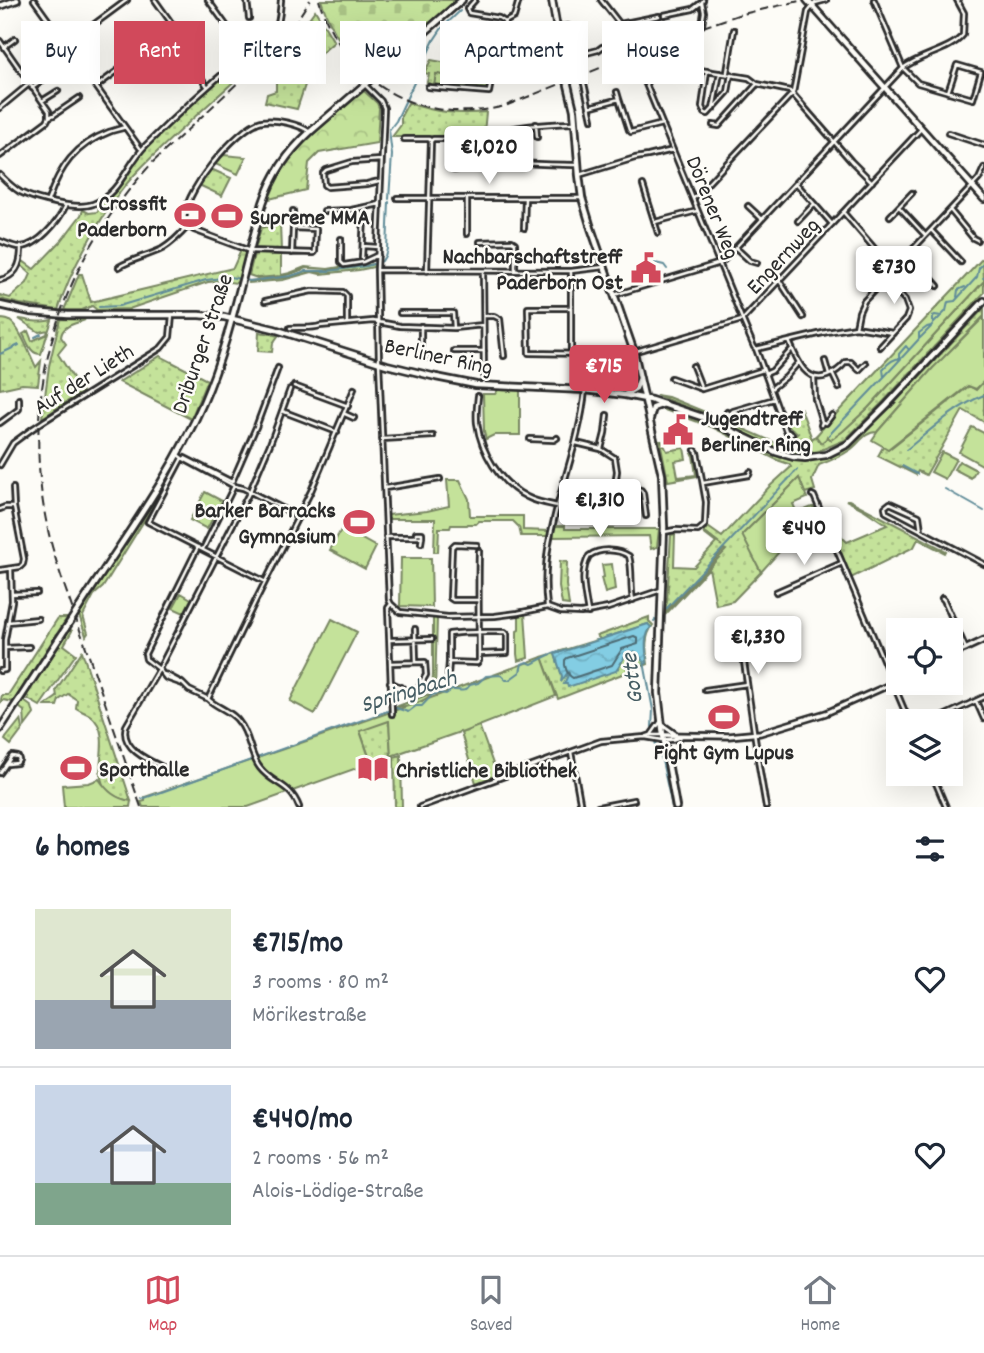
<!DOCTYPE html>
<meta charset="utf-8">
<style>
:root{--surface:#fff;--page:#f6f6f7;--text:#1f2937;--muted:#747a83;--line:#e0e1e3;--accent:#d1495b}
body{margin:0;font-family:Dekko,sans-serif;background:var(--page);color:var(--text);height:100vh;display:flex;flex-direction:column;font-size:26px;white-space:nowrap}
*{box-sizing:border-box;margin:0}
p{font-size:23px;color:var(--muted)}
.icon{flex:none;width:38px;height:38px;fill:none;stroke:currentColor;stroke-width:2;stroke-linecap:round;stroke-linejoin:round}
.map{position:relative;height:807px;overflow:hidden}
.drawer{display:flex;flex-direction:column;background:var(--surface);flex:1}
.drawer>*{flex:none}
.guide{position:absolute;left:21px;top:21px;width:943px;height:63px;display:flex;gap:14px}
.buttons{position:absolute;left:886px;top:618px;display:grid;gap:14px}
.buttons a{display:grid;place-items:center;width:77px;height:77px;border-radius:0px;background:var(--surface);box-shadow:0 7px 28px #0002;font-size:35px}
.price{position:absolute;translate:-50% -60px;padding:0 16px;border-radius:7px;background:#fff;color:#222;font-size:23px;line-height:46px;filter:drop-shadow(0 2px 4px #0008)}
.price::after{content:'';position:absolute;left:50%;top:42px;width:21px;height:16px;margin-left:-10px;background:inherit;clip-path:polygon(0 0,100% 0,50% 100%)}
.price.selected{background:var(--accent);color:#fff}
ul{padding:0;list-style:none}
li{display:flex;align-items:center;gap:21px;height:175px;padding:0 35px}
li+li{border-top:2px solid var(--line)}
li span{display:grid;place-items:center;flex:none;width:196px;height:140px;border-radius:0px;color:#555}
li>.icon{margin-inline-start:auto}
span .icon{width:84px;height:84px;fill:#fffc;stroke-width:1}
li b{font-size:30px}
h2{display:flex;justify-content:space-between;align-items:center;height:84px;padding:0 35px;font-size:30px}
.tag{padding:0 24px;border-radius:0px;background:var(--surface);box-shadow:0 7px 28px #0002;font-size:24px;line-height:63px}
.tag.selected{background:var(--accent);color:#fff}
.tabs{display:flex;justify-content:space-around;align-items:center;height:98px;border-top:2px solid var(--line);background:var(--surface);font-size:19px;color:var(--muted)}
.tabs a{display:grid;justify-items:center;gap:4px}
.tabs .selected{color:var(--accent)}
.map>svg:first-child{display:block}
.grass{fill:url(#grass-dots);stroke:#788662;stroke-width:2;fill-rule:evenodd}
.forest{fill:url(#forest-crowns);stroke:#788662;stroke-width:2}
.cemetery{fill:url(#cemetery-stones);stroke:#788662;stroke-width:2}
.green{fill:#c4e29a;stroke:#788662;stroke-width:2}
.water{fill:url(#water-waves);stroke:#608c99;stroke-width:2}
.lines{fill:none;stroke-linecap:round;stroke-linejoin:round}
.shore{stroke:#4e6c75;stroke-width:2}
.stream{stroke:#608c99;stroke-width:2}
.minor-casing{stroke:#2b2b2b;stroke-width:8}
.tertiary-casing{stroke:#2b2b2b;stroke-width:9}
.secondary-casing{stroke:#2b2b2b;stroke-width:10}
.minor{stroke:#fdfcf7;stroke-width:2.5}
.tertiary{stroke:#fdfcf7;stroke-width:3.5}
.secondary{stroke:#fdfcf7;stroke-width:4.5}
.rail{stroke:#2b2b2b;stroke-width:2;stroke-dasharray:10 5;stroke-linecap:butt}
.minor-bridge-casing{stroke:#2b2b2b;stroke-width:8;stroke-linecap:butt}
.secondary-bridge-casing{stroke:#2b2b2b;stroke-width:10;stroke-linecap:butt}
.minor-bridge{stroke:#fdfcf7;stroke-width:2.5}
.secondary-bridge{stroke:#fdfcf7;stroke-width:4.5}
.labels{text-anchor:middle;stroke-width:5;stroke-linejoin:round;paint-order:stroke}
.poi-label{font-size:23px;font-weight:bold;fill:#2b2b2b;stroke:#fdfcf7;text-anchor:start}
.street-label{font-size:23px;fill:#2b2b2b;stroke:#fdfcf7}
.water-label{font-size:24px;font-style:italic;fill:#455c62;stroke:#fdfcf7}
</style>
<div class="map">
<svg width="984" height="807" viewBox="0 0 984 807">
<defs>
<pattern id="grass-dots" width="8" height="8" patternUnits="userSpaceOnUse" patternTransform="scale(1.75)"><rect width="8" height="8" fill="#c4e29a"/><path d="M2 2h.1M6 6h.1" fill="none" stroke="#a9c285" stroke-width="1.8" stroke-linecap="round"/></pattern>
<pattern id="forest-crowns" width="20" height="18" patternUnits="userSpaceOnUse" patternTransform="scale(1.75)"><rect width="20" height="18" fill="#c4e29a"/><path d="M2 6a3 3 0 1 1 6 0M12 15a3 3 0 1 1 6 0" fill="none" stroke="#a9c285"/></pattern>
<pattern id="cemetery-stones" width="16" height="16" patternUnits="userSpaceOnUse" patternTransform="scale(1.75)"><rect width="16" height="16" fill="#c4e29a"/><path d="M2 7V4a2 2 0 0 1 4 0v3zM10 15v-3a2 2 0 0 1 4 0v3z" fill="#a9c285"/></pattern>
<pattern id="water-waves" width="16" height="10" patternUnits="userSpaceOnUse" patternTransform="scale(1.75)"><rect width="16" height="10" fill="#83cde3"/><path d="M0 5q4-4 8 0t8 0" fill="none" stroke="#71b0c3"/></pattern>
</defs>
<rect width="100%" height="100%" fill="#fdfcf7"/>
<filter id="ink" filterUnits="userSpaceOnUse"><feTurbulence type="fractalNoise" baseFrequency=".0143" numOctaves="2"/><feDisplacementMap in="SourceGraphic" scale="14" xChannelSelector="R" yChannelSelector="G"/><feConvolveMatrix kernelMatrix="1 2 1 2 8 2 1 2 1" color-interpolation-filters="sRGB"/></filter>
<g filter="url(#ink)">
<path class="grass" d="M315,10L334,42L309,64L308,76L297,109L265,102L267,94L276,91V77L261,70L291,43Z
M244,56L251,66C213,101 173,135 137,172C106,205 71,267 58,310L20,304L0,299V295L10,298L27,283L31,274L21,265L23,261L34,269L62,240L81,215L83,210L89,213L97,212L99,209L97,204L105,201L116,189L143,150Z
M431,60L464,66L462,77L436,74L434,86L427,82L429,74L424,73Z
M408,103C435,112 458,115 486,112L484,133L459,134L456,137H392L401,125V116Z
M211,169L231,178L222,196L199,185Z
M280,223L281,251L255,250L261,228Z
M241,250L246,252L239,279L236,283L222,281L208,282L129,309L97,310L92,306L82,310H64L79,274H82L91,302L233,268Z
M254,254H281V275L290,273L305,267L328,269L363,263L374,260L364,264L328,269L306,268L291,274L281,276L257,278L249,275Z
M374,264V267L359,270L320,274L312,272L283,280L249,283V281L291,277L306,271L319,272Z
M984,281V293L981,296L884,401L845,440L816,452L799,454L777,449L719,420L656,395L668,397L705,412L778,444H784L787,441L792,447L801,452L812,440C804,443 799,445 792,439L798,433L787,425L801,409L812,439L821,431L831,439L843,431L868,408Z
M984,308V316L945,356L944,360L933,368L877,432C864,432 860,443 850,450C840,457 830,461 819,465L812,480L815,490L805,493L799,478L743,534L761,572L733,601L716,605L709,568L665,615L726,550L724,549L665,612L666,604L665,606L666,599L667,601L671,535L675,534L674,566L694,567L716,543L703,533L722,546L704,532L708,527L722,537L769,487L791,467L789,464L777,460L712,427L659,408L672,410L713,425L779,457L793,461H808L827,457L849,446L890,408Z
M0,319C4,319 8,319 11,322C20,328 30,355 36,367L41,361L38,385L22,384L0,389Z
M19,319C35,321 36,323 52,320L41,354C30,354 28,343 23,334L28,331L32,341L47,334L48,330L39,332Z
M60,319L85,320C75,324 62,325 61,337L66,344L58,354L82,392L42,418L49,366Z
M259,332L271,334L278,336L273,343L272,352L258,351Z
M160,356L207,380L191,419L119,382Z
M984,381V422L963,410L926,475L918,471L916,475L878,456L883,447L888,450L969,386L976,390Z
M660,441H662L667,451L684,448L686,459L675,461L678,477L696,475L693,455L691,454H694L698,476L668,481Z
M166,481L155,503L103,587L94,595L83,616L88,633L86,636L79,615Z
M846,500H849L946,551L945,553L918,539L914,547L851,578L838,546L840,545L830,521H833L838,533L847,542L887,525L863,509Z
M560,561L567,562L566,585L569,605L562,604L559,587Z
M649,617V621L653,625C644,637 646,649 648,664L558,699L542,657L600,639L597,636ZM648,624L645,648L647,663L645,664L636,652C625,652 623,659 619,668L569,673L568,671L562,680V676L555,654Z
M58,618H67L13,702L4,700L0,703L2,695H8Z
M433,618H437L435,691C424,704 409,705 393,708L432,693L433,674Z
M70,629L72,631L64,645L76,654L40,706L28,699L29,697L27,696L24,701L32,707L34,714L25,726L24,711L19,707Z
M82,651L131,801C73,792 121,741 91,716C87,713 80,711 76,708L77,700L68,694L59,700L57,706H44L57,697L56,690Z
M21,719L23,729L11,745L5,740L6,738Z
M389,719L391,756L371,762L360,731Z
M479,725L497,775L476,783L461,733Z
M401,755L402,807H395L394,757Z"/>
<path class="forest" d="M364,91L377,103L379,108L377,143L319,153L309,163L306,190L269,199C287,148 324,125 364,91Z"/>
<path class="cemetery" d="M321,0H456L368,76C346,53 331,31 321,0Z"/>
<path class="green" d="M688,37L695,55L692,57L695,62L693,65L687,68L677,41Z
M669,46L674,58L644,70L639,58Z
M436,74L489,82L487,91L434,86Z
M223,155L246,157L238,174L215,164Z
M983,258L984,281L868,408L843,431L831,440L827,436L826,439L821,443L816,436L821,430Z
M984,317V381L976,389L968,386L888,449L872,440L878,431L933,368Z
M498,390H520V435H494L486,439L484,431L483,394H495Z
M972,427L984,433V466L959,452Z
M942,452L956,459L945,479L931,472Z
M959,461L976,470L971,478L954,469Z
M799,478L807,498L793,504L797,513L812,507H814L816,511L761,572L742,535Z
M447,480H460L469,499L470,516H523V530L549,531L548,536H521L519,527L513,521H479L476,524H468L467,525H451L450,528H439L438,552H434L435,519H388V515L427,511L449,506Z
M205,492L222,501L207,529L190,520Z
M554,526H565V529H659L657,547L651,549L649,536L552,537Z
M342,528L376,547L365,569L330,550Z
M401,558H431L432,607L400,606Z
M612,564L615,590L605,593L601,578L604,577L602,565Z
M181,593L191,599L184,613L173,608Z
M525,613L528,658L518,661L517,654V631L519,630V614Z
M332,619L357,632L315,714L290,701Z
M542,657L556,696L461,733L460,732L391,756L389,721L360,731L371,763L248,807H143L141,802L145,801V797L428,699Z
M99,779C107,791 116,799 131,801L130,807H64L62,785L89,783Z"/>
<path class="water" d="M648,624L651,627C643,638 646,650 647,663L645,664L636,652C623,651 623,663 616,671L568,687L567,684H564L569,673L568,672L561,682L562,676L555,654Z"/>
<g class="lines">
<path class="shore" d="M634,636L638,638V644L622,649L612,665L573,678C567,675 564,666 565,660L567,658Z"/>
<path class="stream" d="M389,199L392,155L389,130L396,121L434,40L442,28L460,11
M651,262L664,265L667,269
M983,278H984
M957,297L958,290L965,287
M99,307L119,306L206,280L230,277L250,281L291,276L306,271H328L367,266L382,261L385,256L387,249L389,202
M933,322V316L935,315L941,316
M35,337L41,334
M920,338L931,327
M0,354L19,345
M899,357V354L906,346L909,350
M884,377L919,339V333L927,327L931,326L946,311L948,302L955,301L977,277L979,268L984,263
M829,435L884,377L883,369C888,363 894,358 901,358
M906,450C932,429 953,408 984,395
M902,466L917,474
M945,489L984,511
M665,610L797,470
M654,621L657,618
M644,662L653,710L652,727
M655,742L661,756L672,807
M142,799L396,708L408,712L416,706H422C425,702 429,699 432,695L440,693L446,694L452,690C461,689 464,694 470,685L478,683L486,676L501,675L506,680H509L520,672L522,664L527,662L532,664C541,659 548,655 558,651L560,653"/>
<g class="minor-casing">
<path id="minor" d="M34,0L140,148
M155,0L175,28L177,43L207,86
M208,0L247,54
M247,0L249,18
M475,0L467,9L469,13L499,18L505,22
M601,0L623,28L745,326L754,347L756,349L786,431L792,434
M664,15L693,9L702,2
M620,24L659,16
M702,25L704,12L702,2L703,0
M557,28L568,26L570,27L579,55L598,50L602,47
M0,41L49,111V117
M66,45L127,0
M4,47L15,39
M633,52L662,40
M462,64L463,60L515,65L563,64
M700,70L749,78L757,84L790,91L851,161L872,182
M707,71L702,107L705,113L708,114L728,92L731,74
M727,72L734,30
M23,74L38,63
M583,79L592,119
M365,85L381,101L384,108L377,270L379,362L389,600L391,604L388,608L392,714
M97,86L175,28
M428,87L489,92L501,28L505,22L514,17L519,0
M32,88L47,78
M617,92L619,99
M948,92L957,65L981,72L973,99L918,83L903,68C921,54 950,51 963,35L964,13L957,0
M42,101L58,91
M589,107L619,99L629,130L631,132L662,124
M0,108L29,84
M713,109L720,73
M536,124L537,137
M713,125L719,126L757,84
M948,133L984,145
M404,139H429L431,141L433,139H485L486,136C515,125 544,124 574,123
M485,139L486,153C500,166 558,164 578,165
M0,156L47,121L49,117L54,115L79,98
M454,170L463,168L466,139
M0,175C6,181 12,187 20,192C36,200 77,210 93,204C120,194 127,164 146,145C176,115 208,86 241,58C250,50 269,41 275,31C280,23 280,10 281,0
M579,175L635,158L648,156L673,150
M379,181L367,184L327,187L324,185L323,173L326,170L352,162L381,160
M796,183L832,224
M643,185L658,233
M397,198H582
M693,199L793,93L808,12L815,3L826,0
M48,200C60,167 75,145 109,132C114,130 120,129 125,127
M748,206L762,219
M899,207L925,235
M950,210L973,238L977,240
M293,211V228
M324,211L351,210L380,204
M843,212L893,270
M890,216L912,193
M798,221L814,204
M655,222L697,211
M524,228L525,198
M931,230L961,262
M467,234V198
M341,239V262L344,265L363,262L378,255
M0,241C6,243 14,248 21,247C38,246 59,221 65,207
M480,242L512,241L515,243V270
M363,246L378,247
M736,248L750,261L757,263
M292,253L293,228L316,229L315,252L314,253L250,251L194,230L185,223C178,197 238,126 262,121C276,119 299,124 310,132
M909,253L938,286
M362,258L364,217
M119,267C132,259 148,256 162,249C172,243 180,235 188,226
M377,270L571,271L604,267
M427,271L431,141
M483,271L484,375
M571,271V308H528L529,353L589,354L602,358L616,357L742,320L921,129
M0,280C16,276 21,265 21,249
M779,280L803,317
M614,295L717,264L724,260L903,68L874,0
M265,301L312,291L343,292L347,296V323
M571,308V354
M400,313H453L454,328
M484,316H494L500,319L504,356
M421,326V354L429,358
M856,327L859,312L864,301L979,179L984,168
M290,328C300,327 312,329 320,326L373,321L400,326L454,328L483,325
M789,341C796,357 805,384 827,376C835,373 841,368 846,362H851L859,370L866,363
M880,347L906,319L909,311L905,300L886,279
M756,349L827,332L856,327L893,333
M454,351H484
M825,361L829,375
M693,366L702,389
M832,373L839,388
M765,374L772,371L792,349
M814,377L815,399L822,422L821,425
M671,378L702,389L763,370
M294,386L348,406
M771,389L786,377L798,363
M478,396C477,405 476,414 477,423C481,452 500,484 527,497C536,502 548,504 558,506
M282,411L337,432
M727,412L730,414L733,411L774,399
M345,414L354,418
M44,421L161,348L170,337L172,315
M822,422L826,423L832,415
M0,423L19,409V399
M382,439L433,436
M530,439L554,440L557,438
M576,443L601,449L615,458L617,471L611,518
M601,449L605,433L607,415
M178,455L182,458L148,522L264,581
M182,458L234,486L243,488L299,517
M185,458L232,482
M0,465L13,443L32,429
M232,482L256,427L278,368
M616,483L641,490L643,493L646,516
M703,483L749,475L750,472
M385,488L440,479
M812,495L814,496L909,721
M0,509L5,507H14
M921,530L919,516L890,503L885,507L886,512L984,564
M664,532L675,530L698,531L705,525L706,502L697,452L695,450
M386,537H422L421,543
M416,537V533H422V537
M477,545L455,544L452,547L450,598L453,600H478
M198,547L145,654L146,659L159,669L166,678L183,684L189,690L208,699
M203,549L234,486
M479,551C478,588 479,625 479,661L477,663L449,662V634C467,631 486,632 505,632L507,634V653L479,654
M0,570L20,567L23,564L24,559L14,507L13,488
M776,592L842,563
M12,594L37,593
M942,598L944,600L966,649
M391,604L400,612L448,617L495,616L518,613L547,607L561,612L581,613L608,608L661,590
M547,606C537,531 578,464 585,390
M588,613C585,594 579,573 589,556C600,548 618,549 629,556C633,570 630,586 633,600
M8,622L38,619
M415,629L416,661
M390,640L432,639
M5,648L29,647
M742,648L759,766L766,807
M390,663L425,662L426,675L415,694L390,682
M0,671L5,670V640L12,601L11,569
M163,674L167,675L182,683
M448,675L449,662
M421,684L429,688
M705,690L747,684
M976,701L984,719
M933,721L984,697
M651,735L661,721
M645,737L651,735H663
M571,752L581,807
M173,772C155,763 119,751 126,726L159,669L250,491L270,444L290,389
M0,773L12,756L18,757L19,760L17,763L8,764
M932,774L946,807
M299,807C290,783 273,785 260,768C249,754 250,735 239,722C232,711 217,708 208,699L255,602L311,491L354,389
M420,807L601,741L645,737L663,740
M598,807L634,800"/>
</g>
<g class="tertiary-casing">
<path id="tertiary" d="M950,656L984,640
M661,724L675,734
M663,735L729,736L760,733L826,713L898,681
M664,740L674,739L680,737"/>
</g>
<g class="secondary-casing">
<path id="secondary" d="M552,0L563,64L574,110L579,175L582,198L591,228L634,352L662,475L664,527L658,693L663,735L676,807
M807,0L984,199
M0,6L17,0
M0,305L31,312L68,315H199L224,317L274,329L387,365L436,377L476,385L585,390L625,395L651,400L702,417L776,452L794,457L805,458L826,455L848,444L887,405L984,301
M626,394L636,388L640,378
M650,419L653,408L664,404
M79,608C122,541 171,476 203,403C231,339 243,269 263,203C272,175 288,152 310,132L462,0
M0,729L66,628"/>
</g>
<use href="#minor" class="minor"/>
<use href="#tertiary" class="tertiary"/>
<use href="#secondary" class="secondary"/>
<path class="rail" d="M319,0C344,83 420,127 505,106L703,27L738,15L804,0
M141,807C121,750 102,693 82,636C70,601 56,566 48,530C18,393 59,264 153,162L272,51L297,20L310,0"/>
<g class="minor-bridge-casing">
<path id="minor-bridge" d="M32,429L44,421"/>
</g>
<g class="secondary-bridge-casing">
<path id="secondary-bridge" d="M66,628L79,608"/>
</g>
<use href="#minor-bridge" class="minor-bridge"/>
<use href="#secondary-bridge" class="secondary-bridge"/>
</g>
</g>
<defs>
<g id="stadium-bare" transform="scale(2.415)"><path d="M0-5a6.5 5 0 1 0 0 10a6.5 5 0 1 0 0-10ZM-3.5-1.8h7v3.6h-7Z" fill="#d1495b" stroke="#fdfcf7" stroke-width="2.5" paint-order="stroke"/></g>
<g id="civic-bare" transform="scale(2.415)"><path d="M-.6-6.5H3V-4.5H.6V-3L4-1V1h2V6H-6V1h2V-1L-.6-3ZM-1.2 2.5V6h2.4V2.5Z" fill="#d1495b" stroke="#fdfcf7" stroke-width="2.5" paint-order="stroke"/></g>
<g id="library-bare" transform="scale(2.415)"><path d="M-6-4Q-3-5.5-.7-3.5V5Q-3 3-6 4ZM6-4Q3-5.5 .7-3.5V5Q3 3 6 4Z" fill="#d1495b" stroke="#fdfcf7" stroke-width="2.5" paint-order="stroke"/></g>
</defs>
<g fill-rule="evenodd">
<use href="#stadium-bare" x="190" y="215"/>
<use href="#stadium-bare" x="227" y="216"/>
<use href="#civic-bare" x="646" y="268"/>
<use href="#civic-bare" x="678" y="430"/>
<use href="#stadium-bare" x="359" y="522"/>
<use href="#stadium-bare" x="724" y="717"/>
<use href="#stadium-bare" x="76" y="768"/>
<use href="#library-bare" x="373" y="769"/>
</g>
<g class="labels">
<g class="poi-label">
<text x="167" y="210" text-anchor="end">Crossfit<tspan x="167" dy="26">Paderborn</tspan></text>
<text x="250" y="224">Supreme MMA</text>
<text x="623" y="263" text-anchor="end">Nachbarschaftstreff<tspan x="623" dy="26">Paderborn Ost</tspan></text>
<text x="701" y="425">Jugendtreff<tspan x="701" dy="26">Berliner Ring</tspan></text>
<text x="336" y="517" text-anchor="end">Barker Barracks<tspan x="336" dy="26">Gymnasium</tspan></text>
<text x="724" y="759" text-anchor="middle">Fight Gym Lupus</text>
<text x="99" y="776">Sporthalle</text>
<text x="396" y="777">Christliche Bibliothek</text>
</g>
<g class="street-label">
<text transform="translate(714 207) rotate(68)" y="8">Dörener Weg</text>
<text transform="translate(782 255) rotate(-47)" y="8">Engernweg</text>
<text transform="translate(201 343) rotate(-71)" y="8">Driburger Straße</text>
<text transform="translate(439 355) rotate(12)" y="8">Berliner Ring</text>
<text transform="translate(83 378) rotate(-32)" y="8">Auf der Lieth</text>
</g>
<g class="water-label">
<text transform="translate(631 679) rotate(-97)" y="8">Gotte</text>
<text transform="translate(408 690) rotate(-17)" y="8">Springbach</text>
</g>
</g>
</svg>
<div class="buttons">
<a><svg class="icon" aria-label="locate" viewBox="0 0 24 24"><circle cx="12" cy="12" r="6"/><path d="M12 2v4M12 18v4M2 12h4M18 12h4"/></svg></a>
<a><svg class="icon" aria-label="layers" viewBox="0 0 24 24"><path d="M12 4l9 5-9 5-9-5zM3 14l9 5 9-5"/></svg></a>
</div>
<b class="price" style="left:489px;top:186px">€1,020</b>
<b class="price" style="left:894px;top:306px">€730</b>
<b class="price selected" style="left:604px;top:405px">€715</b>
<b class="price" style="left:600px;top:539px">€1,310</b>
<b class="price" style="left:804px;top:567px">€440</b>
<b class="price" style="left:758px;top:676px">€1,330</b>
<div class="guide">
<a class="tag">Buy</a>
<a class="tag selected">Rent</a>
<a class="tag">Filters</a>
<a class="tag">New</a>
<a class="tag">Apartment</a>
<a class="tag">House</a>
</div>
</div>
<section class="drawer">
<h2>6 homes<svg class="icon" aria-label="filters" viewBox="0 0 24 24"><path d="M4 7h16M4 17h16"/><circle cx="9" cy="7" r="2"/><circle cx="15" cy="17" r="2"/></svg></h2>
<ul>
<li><span style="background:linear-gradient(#dfe7d0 65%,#9aa5b1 0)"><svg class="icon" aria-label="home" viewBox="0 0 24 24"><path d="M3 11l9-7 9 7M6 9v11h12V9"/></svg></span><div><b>€715/mo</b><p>3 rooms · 80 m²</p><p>Mörikestraße</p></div><svg class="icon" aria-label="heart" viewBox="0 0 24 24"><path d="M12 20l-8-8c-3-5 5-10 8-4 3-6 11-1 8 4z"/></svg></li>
<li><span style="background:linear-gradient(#c9d6e8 70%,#7fa58c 0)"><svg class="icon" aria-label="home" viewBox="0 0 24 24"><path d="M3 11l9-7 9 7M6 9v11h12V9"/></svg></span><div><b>€440/mo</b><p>2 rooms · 56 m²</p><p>Alois-Lödige-Straße</p></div><svg class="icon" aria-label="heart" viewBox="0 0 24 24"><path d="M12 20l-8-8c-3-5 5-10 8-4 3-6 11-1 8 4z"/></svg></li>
</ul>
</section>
<nav class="tabs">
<a class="selected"><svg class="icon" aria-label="map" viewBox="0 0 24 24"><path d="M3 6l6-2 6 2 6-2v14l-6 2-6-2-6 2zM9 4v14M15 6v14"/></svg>Map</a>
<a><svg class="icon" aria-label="saved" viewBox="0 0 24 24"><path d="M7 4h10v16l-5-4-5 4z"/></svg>Saved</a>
<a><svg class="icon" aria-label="home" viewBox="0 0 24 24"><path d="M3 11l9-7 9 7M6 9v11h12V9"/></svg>Home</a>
</nav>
